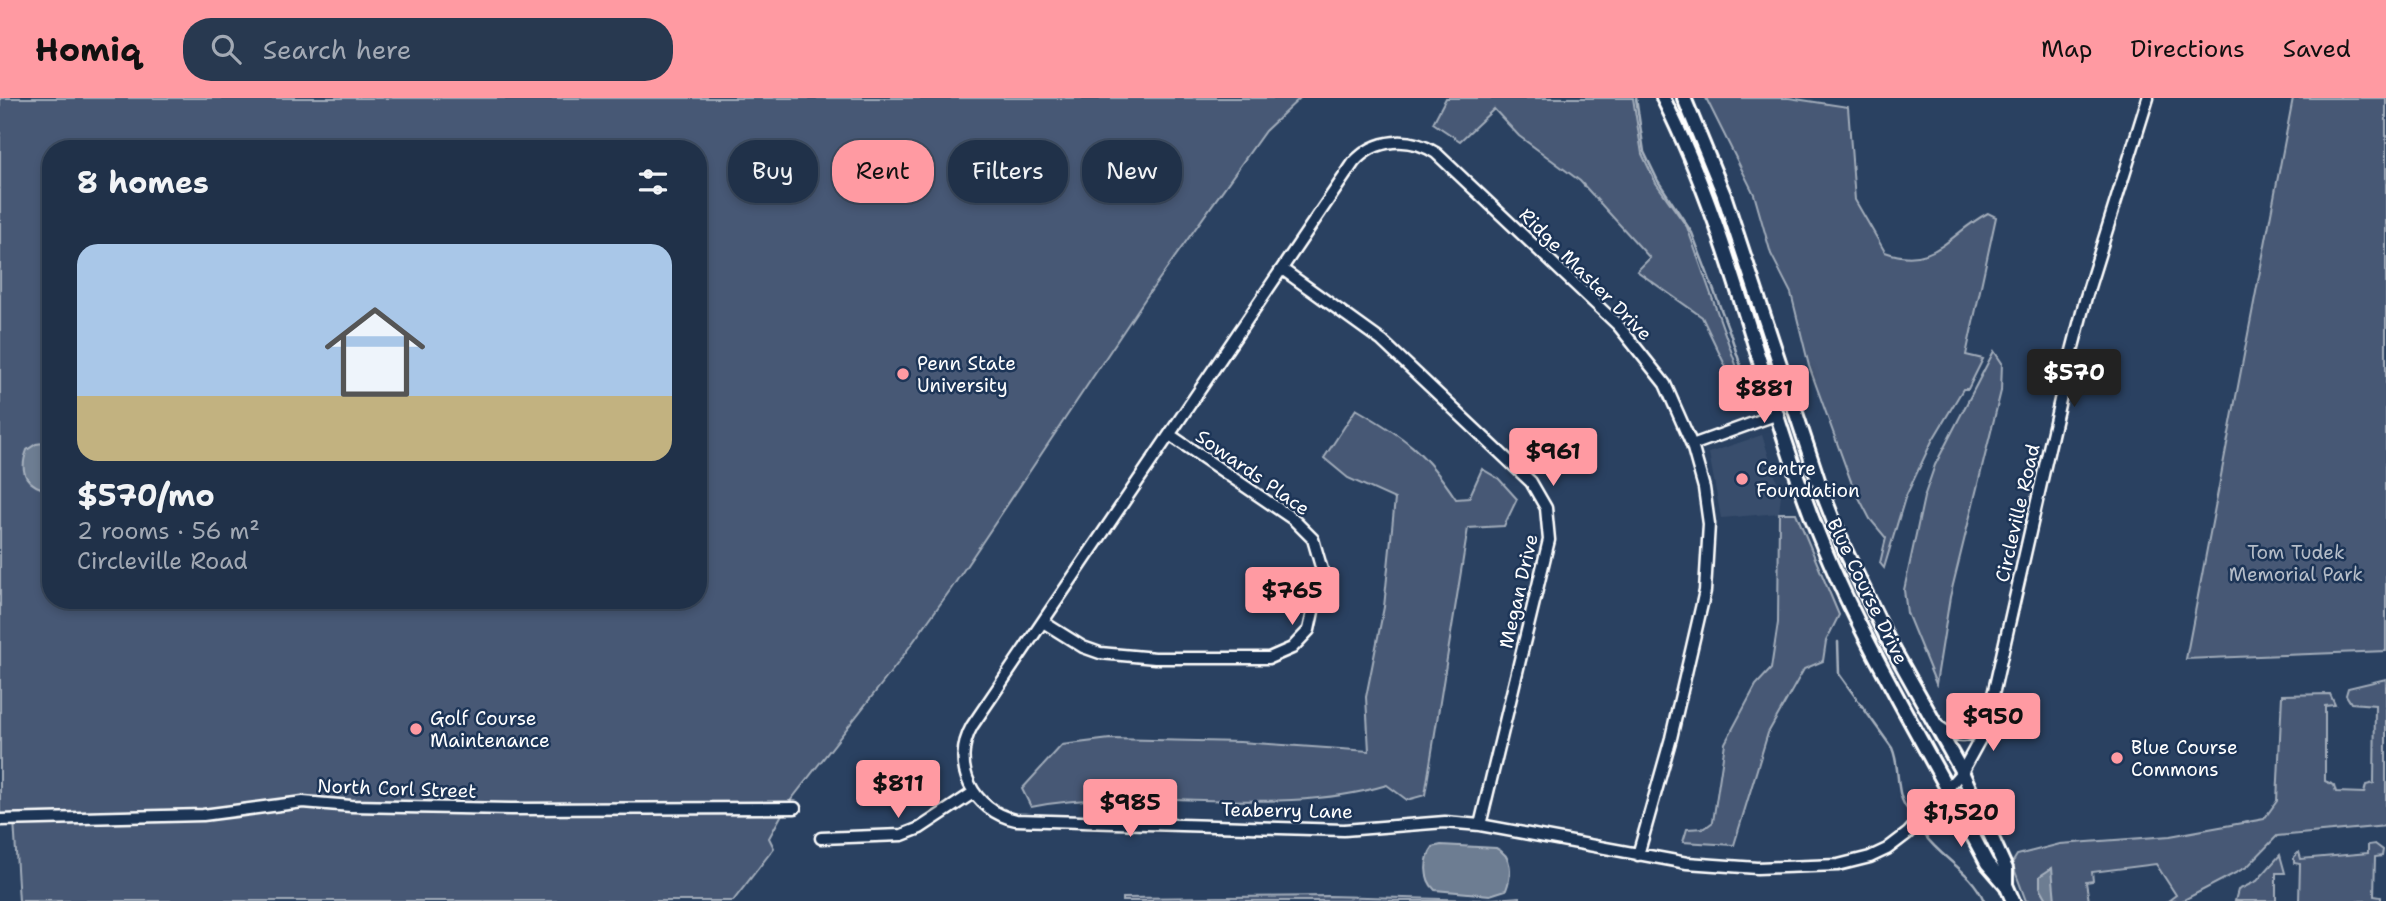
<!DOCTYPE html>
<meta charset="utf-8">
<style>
:root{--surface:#203149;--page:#283950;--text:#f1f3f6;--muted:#a2a9b4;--line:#3d4c61;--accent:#ff9aa2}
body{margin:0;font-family:"Shantell Sans",sans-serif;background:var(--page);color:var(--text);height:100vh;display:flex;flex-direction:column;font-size:26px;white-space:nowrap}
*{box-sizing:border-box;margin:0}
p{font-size:23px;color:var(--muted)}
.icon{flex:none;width:38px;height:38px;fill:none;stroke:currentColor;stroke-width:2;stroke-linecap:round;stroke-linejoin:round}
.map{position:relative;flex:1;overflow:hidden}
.drawer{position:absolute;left:42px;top:42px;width:665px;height:469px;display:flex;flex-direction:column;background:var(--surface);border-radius:28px;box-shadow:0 4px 10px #0003,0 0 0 2px var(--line)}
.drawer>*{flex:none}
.guide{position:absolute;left:728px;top:42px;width:665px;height:63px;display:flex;gap:14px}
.price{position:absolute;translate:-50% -60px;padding:0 16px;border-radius:7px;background:var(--accent);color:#111;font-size:23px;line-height:46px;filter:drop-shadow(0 2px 4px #0008)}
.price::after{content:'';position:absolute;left:50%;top:42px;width:21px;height:16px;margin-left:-10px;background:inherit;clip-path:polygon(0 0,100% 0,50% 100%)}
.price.current{background:#222;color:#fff}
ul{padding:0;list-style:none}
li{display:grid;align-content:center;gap:14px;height:371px;padding:0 35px}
li span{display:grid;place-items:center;height:217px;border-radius:21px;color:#555}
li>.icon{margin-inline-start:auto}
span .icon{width:126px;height:126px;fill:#fffc;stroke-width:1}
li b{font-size:30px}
h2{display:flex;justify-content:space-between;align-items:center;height:84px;padding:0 35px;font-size:30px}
.pill{padding:0 24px;border-radius:28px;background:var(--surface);box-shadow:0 4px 10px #0003,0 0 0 2px var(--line);font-size:24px;line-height:63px}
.pill.current{background:var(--accent);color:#111}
header{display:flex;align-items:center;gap:42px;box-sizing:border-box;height:98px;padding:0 35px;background:var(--accent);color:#111}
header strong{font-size:33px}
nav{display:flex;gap:38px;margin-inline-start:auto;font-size:24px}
.search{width:490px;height:63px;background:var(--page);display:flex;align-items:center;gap:18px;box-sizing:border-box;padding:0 24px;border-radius:28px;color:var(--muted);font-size:26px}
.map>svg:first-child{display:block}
.built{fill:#394e6c}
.green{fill:#465975;stroke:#a2acba;stroke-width:2;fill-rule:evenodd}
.water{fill:#6d7d92;stroke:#a7b1be;stroke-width:2}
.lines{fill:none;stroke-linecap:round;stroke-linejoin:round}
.stream{stroke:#a7b1be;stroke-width:2.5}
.minor-casing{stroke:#fff;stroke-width:15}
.major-casing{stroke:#fff;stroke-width:18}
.minor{stroke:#1d3557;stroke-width:10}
.major{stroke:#1d3557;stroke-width:12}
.poi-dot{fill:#ff9aa2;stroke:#1d3557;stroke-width:2.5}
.labels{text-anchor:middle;stroke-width:5;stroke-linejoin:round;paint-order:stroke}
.street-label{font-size:19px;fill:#fff;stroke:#1d3557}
.poi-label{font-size:19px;fill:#fff;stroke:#1d3557;text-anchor:start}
.park-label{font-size:19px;fill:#b5bdc8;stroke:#1d3557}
</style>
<header>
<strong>Homiq</strong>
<div class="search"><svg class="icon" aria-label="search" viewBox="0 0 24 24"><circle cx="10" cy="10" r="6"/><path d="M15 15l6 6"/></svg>Search here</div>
<nav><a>Map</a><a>Directions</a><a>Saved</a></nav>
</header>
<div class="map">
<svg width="2386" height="803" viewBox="0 0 2386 803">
<rect width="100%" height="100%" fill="#2a4161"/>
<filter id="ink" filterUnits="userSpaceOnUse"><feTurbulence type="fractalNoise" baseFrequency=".0143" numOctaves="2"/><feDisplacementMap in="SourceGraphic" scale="14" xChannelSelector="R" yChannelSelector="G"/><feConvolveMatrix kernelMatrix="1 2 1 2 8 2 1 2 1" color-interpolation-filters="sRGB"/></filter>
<g filter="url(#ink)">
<path class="built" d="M1762,337L1781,396L1779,415L1721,420L1709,355Z"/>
<path class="green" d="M0,0H1300L1265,33L1145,201L951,491L898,565L787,707L769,740L774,750L733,803H19L14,722H0ZM51,51H698V502H51Z
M1446,0H1633L1642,56L1656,85L1687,129L1750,306L1744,307L1702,219L1637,173L1650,160L1580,83L1519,38L1494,11L1460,43L1433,25Z
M1706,0H1789L1848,9L1855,102L1885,154C1935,172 1949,135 1988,115L1996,119L1966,257L1983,261L1968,291H1963L1932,343L1905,400L1884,470L1880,465L1886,440L1870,421L1852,386L1809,268L1791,195L1771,156L1754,96Z
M2293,0H2386V553L2186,561Z
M1994,253L2002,265L2001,293L1950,499L1936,586L1907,515L1904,492L1924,399L1935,367Z
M1356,311C1405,339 1425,354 1456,401L1469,400L1482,371L1499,381L1517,401L1504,428L1468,430L1425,697L1407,702L1387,687C1273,721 1146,686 1031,709L1022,691L1062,647L1110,641L1240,644L1369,653L1366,599L1384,509L1395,401L1348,380L1324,360Z
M1779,415H1796L1839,517L1826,543L1823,563L1804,571L1768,635L1734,747L1683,744L1687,731L1705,730L1713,724L1725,645L1756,587L1771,571L1778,525Z
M2386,581V728L2277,738L2247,769L2182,803H2168L2176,797L2156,766L2092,774L2093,783L2086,784L2089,803H2026L2012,765L2017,757L2060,746L2170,738L2264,721L2277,703L2282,597L2330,596L2335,607L2325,608V683L2334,687L2336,694L2364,695L2366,687L2374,685L2375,607L2351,605L2346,597L2348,590Z
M2375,746L2383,752L2382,758L2375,759L2374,798L2381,799V803H2299L2300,766L2294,765V759L2299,754L2301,761L2368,755V747Z
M2280,757L2285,775H2276V803H2235L2238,792L2257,783Z
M1329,798L1479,802L1520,799V803H1122V800Z"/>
<path class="water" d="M51,344V393C27,388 18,376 27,352L36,346Z
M1441,747L1496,750C1513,758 1512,776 1506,792L1490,797L1435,792C1423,781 1424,761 1433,749Z
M2052,770L2055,803H2048L2040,789V778Z"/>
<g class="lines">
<path class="stream" d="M1636,0L1644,54L1658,83L1692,135L1730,235L1754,308
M1838,544L1839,576L1892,650C1901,670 1894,697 1909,713
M1924,736C1941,761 1972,773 1984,803"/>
<g class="minor-casing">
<path id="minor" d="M1282,171L1382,243L1531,384L1546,410L1549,442L1480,727
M1692,347L1778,316
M1043,524L1083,549L1100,555L1155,560H1269L1292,550L1309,532L1322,472L1313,441L1293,421L1170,337
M1938,628C1955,641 1972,642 1985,625
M1925,719L1946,715L1966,725
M0,722L203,717L303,704L351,708L511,711L795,710
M821,740L902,737L920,730L973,695
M1638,757L1671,640L1705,493L1709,426L1704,390L1692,347L1665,286L1618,227L1436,55C1409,38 1376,40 1354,64L972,628C950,667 973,713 1016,722L1344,732L1445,724L1480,727L1687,765L1757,770L1838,767L1870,759L1887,751L1908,735L1962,674L1985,632L2065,280L2086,199L2148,0"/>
</g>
<g class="major-casing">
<path id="major" d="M1663,0C1730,133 1759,281 1812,420C1858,540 1928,650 1987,765L2006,787L2013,803
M1684,0L1724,97L1821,391L1845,452L1887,540L1962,674L2006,771V787"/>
</g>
<use href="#minor" class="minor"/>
<use href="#major" class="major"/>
</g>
</g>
<g class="poi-dot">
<circle cx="903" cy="276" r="7"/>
<circle cx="1742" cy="381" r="7"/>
<circle cx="416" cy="631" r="7"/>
<circle cx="2117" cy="660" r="7"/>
</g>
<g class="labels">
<g class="street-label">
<text transform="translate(1586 176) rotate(45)" y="7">Ridge Master Drive</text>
<text transform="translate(1253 374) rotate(35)" y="7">Sowards Place</text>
<text transform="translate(2017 415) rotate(-77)" y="7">Circleville Road</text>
<text transform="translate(1518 493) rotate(-77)" y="7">Megan Drive</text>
<text transform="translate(1868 493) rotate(64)" y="7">Blue Course Drive</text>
<text transform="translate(397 690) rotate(2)" y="7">North Corl Street</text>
<text transform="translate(1287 712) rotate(1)" y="7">Teaberry Lane</text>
</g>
<g class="poi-label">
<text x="917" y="272">Penn State<tspan x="917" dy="22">University</tspan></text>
<text x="1756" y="377">Centre<tspan x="1756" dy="22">Foundation</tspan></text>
<text x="430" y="627">Golf Course<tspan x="430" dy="22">Maintenance</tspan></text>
<text x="2131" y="656">Blue Course<tspan x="2131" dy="22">Commons</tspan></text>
</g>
<g class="park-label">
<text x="2296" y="461">Tom Tudek<tspan x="2296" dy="22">Memorial Park</tspan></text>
</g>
</g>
</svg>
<b class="price current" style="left:2074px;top:311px">$570</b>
<b class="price" style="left:1764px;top:327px">$881</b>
<b class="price" style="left:1553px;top:390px">$961</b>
<b class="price" style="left:1292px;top:529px">$765</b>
<b class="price" style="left:1993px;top:655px">$950</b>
<b class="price" style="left:898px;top:722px">$811</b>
<b class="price" style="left:1130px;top:741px">$985</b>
<b class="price" style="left:1961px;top:751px">$1,520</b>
<div class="guide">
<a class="pill">Buy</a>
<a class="pill current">Rent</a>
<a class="pill">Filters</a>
<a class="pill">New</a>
</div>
<section class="drawer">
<h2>8 homes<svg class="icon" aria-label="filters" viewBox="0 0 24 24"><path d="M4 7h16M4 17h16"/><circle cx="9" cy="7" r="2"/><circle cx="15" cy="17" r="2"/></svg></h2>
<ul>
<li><span style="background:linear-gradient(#a9c7e8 70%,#c2b280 0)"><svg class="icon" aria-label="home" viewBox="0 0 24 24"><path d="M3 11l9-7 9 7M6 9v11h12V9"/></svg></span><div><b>$570/mo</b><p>2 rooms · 56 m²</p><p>Circleville Road</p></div></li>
</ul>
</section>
</div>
